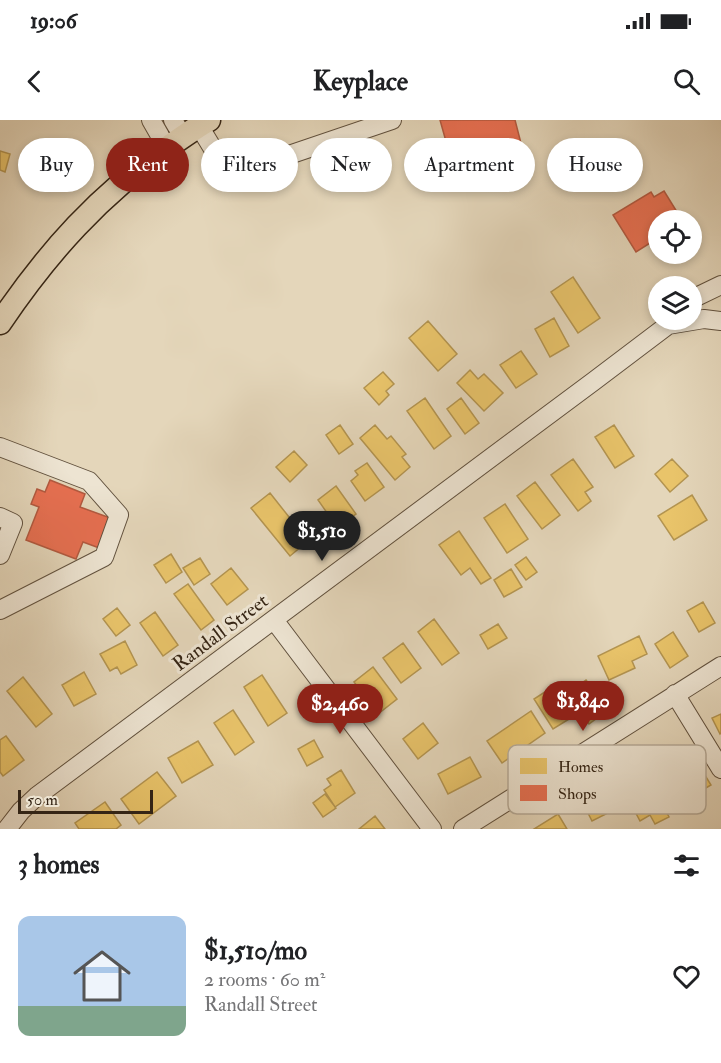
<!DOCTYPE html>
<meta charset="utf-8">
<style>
:root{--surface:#fff;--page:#f6f6f6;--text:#202124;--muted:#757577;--line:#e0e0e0;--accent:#8f2418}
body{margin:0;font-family:"IM FELL Double Pica",serif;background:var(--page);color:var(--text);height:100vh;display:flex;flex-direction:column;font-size:22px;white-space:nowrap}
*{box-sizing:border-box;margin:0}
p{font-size:20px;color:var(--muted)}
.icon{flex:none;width:33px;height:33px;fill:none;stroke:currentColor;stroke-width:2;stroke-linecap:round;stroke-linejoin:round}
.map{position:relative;height:709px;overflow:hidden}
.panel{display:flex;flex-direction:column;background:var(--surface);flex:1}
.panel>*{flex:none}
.hud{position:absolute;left:18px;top:18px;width:686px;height:54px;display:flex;gap:12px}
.controls{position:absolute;left:648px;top:90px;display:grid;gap:12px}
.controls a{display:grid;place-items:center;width:54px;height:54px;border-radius:50%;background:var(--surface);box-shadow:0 3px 9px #0003;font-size:30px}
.scale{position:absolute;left:18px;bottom:15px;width:135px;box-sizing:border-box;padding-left:6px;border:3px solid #352515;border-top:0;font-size:16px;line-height:21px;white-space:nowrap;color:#352515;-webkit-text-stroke:4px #ede4d2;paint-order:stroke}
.price{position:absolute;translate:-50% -51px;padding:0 14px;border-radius:21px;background:var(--accent);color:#fff;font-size:20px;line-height:39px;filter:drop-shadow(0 2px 3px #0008)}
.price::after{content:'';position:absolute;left:50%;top:36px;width:18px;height:14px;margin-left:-9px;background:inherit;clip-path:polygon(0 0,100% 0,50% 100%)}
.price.selected{background:#222;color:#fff}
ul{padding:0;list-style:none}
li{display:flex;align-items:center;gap:18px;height:150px;padding:0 18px}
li+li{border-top:2px solid var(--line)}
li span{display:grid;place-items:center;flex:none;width:168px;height:120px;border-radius:12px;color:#555}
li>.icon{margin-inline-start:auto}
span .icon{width:72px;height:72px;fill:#fffc;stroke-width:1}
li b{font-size:26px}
h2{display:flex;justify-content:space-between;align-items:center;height:72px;padding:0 18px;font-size:26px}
.pill{padding:0 21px;border-radius:27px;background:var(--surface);box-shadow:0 3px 9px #0003;font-size:21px;line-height:54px}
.pill.selected{background:var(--accent);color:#fff}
.status{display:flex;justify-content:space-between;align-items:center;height:42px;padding:0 30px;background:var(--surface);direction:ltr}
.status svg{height:16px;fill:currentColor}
header{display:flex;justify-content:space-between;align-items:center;height:78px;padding:0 18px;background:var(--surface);font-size:27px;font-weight:800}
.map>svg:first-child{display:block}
.homes{fill:#e9c46a;stroke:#b39450;stroke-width:1.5}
.shops{fill:#e76f51;stroke:#b2593f;stroke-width:1.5}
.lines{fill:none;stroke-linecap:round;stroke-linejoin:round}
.minor-casing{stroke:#61513e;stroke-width:20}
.major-casing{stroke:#352515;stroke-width:25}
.minor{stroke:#ede4d2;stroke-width:18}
.major{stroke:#e4d6ba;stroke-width:22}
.labels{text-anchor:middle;stroke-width:6;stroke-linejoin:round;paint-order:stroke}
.street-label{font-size:20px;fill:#352515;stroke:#ede4d2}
.key{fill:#ede4d2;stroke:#b6ab99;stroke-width:1.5}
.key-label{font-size:16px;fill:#352515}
</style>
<div class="status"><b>19:06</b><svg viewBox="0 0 49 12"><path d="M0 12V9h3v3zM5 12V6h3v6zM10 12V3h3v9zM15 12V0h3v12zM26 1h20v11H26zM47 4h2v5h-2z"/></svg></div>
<header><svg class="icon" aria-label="back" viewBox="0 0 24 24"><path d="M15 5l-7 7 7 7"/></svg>Keyplace<svg class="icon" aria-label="search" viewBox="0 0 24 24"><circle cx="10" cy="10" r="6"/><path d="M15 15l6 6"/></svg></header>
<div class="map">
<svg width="721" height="709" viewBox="0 0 721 709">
<rect width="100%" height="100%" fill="#e4d6ba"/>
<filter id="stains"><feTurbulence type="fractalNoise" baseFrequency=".00333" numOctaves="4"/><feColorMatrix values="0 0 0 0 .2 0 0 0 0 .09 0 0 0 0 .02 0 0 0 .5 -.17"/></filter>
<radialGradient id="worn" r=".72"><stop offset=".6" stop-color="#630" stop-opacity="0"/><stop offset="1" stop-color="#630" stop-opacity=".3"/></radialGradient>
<path class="homes" d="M0,31L10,34L5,52L0,50Z
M573,157L600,198L578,213L551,172Z
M554,198L569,226L550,237L535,209Z
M428,201L457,234L438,251L409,218Z
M521,231L537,254L516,268L500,245Z
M470,250L478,259L484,254L503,273L484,291L457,263Z
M383,252L394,264L386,271L389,275L379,285L364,268Z
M425,278L451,316L434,329L407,291Z
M461,278L479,303L465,314L447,289Z
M340,305L353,324L339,334L326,315Z
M375,305L387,319L391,316L406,334L402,337L410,347L395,360L360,318Z
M614,305L634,336L615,348L595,317Z
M294,331L307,345L290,362L276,347Z
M573,339L593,367L585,372L591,381L578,391L551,355Z
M672,339L688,356L670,372L655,354Z
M367,343L384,367L365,381L351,361L358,355L355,351Z
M535,362L560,395L542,409L517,376Z
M336,366L356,394L337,407L318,380Z
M270,373L308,421L290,436L251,388Z
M692,375L707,400L674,420L658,396Z
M505,384L528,419L507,433L484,398Z
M459,411L491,458L481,464L470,448L461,455L439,425Z
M171,434L182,452L166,463L154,445Z
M526,437L537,452L526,460L515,445Z
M200,438L210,454L194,465L183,448Z
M231,448L248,469L227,485L211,464Z
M511,449L522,467L504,477L494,460Z
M188,464L214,500L201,510L174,474Z
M703,482L715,503L699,512L687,491Z
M117,488L130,505L116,516L103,499Z
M155,492L178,525L163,536L140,503Z
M434,499L459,533L442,545L418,512Z
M498,504L507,518L488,529L480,515Z
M673,512L688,536L670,548L655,524Z
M639,516L647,534L632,541L635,548L609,560L598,536Z
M125,521L137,545L121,554L117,547L110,551L100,534Z
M403,523L421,548L401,563L383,538Z
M373,547L397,579L378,594L354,562Z
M84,552L96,574L74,586L62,565Z
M262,555L287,593L268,606L244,567Z
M23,557L52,594L36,607L7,571Z
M586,560L608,590L589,604L567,574Z
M554,566L574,596L553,609L534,579Z
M233,590L254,622L235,635L214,603Z
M531,591L545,613L502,643L487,621Z
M721,594V613L720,614L712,598Z
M423,603L438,623L418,639L403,619Z
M6,616L24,640L3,656L0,652V620Z
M314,620L323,637L307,646L298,629Z
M198,621L213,645L182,663L168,638Z
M687,626L711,665L689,678L665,638Z
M470,637L481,657L448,674L438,654Z
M643,648L669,697L655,704L650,695L640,701L619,661Z
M341,650L355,673L335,687L324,670L331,665L327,659Z
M157,652L176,676L139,704L121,679Z
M603,669L614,690L592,701L582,681Z
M325,674L336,688L323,697L313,683Z
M105,682L121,705L116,709H79L75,703Z
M558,694L567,709H534Z
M375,696L385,709H359Z"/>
<path class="shops" d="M440,0H515L523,31L454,50Z
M664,71L682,100H658V118L636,132L613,95L651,72L654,77Z
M50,360L85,374L80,387L113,399L102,429L83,422L76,439L26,420L39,387L31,384L37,369L45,372Z"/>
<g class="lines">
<g class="minor-casing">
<path id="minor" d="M151,0L167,28
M173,0L183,17
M199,6L229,55L237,56L277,39L392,0
M692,179L721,165
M668,205L704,199L721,201
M0,327L89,361L119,395L104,437L0,490
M0,397L13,403L0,435
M274,500L432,709
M675,574L721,649
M7,709L21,691L37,676L594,261L668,205L672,200
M463,709L721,546"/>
</g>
<g class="major-casing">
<path id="major" d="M0,203C48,132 99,75 171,25C183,17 196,7 209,0"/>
</g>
<use href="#minor" class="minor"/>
<use href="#major" class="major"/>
</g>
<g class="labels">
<g class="street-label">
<text transform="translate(220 512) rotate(-37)" y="7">Randall Street</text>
</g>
</g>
<rect x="508" y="625" width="198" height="69" rx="9" class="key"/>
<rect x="520" y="638" width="27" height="16" fill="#e9c46a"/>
<rect x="520" y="665" width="27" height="16" fill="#e76f51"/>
<g class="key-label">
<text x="558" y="652">Homes</text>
<text x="558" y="679">Shops</text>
</g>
<rect width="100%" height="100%" filter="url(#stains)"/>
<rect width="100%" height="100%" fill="url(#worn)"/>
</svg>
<div class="controls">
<a><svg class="icon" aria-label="locate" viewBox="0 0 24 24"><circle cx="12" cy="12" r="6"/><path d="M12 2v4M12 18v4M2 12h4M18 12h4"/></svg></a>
<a><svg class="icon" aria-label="layers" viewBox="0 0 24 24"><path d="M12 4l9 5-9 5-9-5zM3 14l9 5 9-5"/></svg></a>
</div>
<div class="scale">50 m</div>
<b class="price selected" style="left:322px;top:442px">$1,510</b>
<b class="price" style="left:583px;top:612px">$1,840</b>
<b class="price" style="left:340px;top:615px">$2,460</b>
<div class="hud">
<a class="pill">Buy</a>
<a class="pill selected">Rent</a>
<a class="pill">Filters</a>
<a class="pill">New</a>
<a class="pill">Apartment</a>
<a class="pill">House</a>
</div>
</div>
<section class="panel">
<h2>3 homes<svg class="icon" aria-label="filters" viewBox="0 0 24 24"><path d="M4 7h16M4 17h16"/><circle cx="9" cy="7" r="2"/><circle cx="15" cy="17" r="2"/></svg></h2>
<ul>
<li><span style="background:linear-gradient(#a9c7e8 75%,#7fa58c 0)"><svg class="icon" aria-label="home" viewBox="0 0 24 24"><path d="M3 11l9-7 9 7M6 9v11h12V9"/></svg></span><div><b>$1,510/mo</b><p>2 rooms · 60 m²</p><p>Randall Street</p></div><svg class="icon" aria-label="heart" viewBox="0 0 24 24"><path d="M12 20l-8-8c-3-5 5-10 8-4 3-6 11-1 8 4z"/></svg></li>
</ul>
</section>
